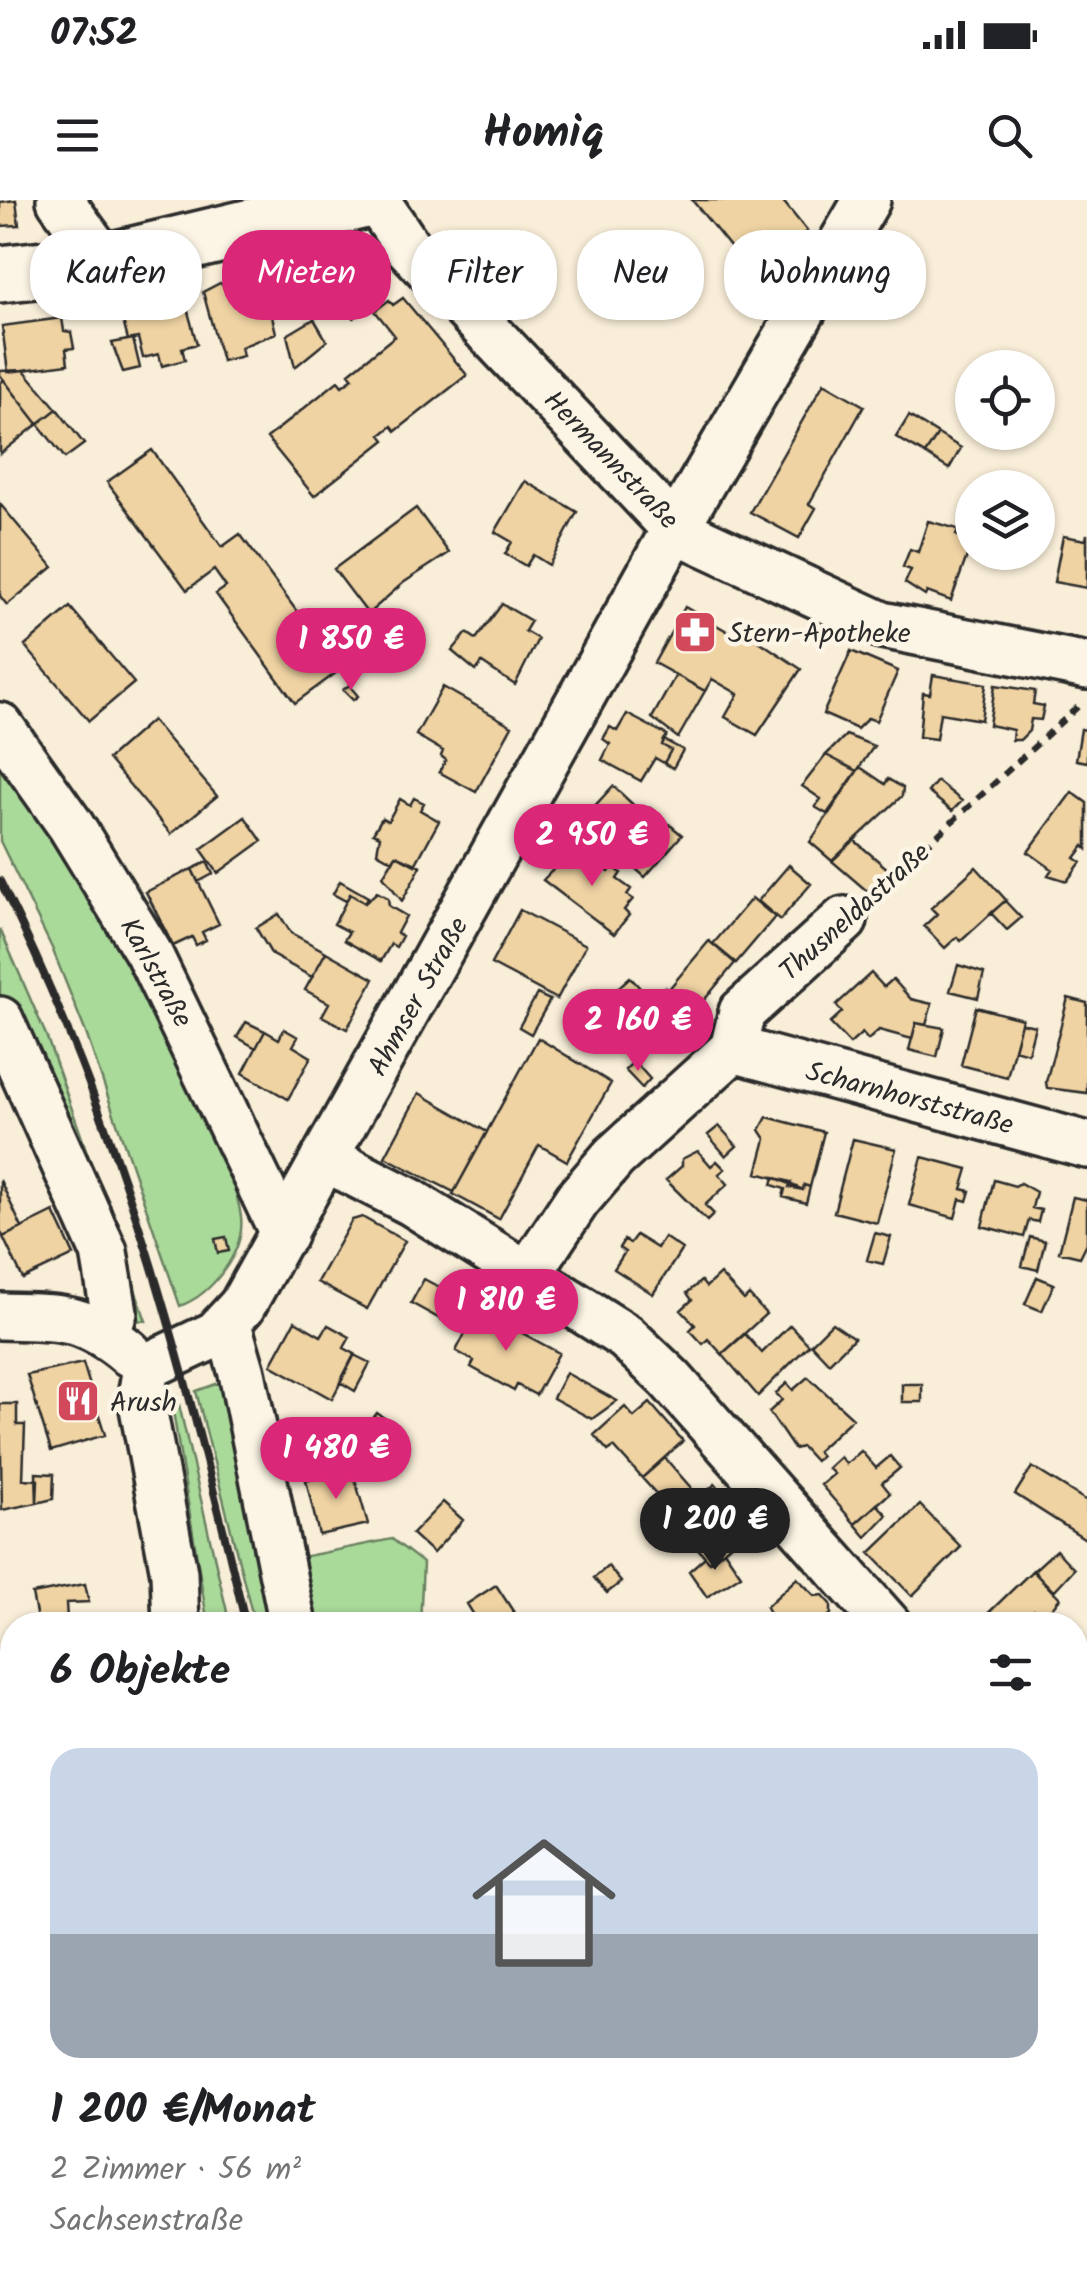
<!DOCTYPE html>
<html lang="de">
<meta charset="utf-8">
<style>
:root{--surface:#fff;--page:#f6f6f6;--text:#202124;--muted:#757577;--line:#e0e0e0;--accent:#db2777}
body{margin:0;font-family:Kalam,sans-serif;background:var(--page);color:var(--text);height:100vh;display:flex;flex-direction:column;font-size:38px;white-space:nowrap}
*{box-sizing:border-box;margin:0}
p{font-size:32px;color:var(--muted)}
.icon{flex:none;width:55px;height:55px;fill:none;stroke:currentColor;stroke-width:2;stroke-linecap:round;stroke-linejoin:round}
.map{position:relative;flex:1;overflow:hidden}
.panel{position:absolute;left:0px;top:1412px;width:1088px;height:672px;display:flex;flex-direction:column;background:var(--surface);border-radius:40px 40px 0 0;box-shadow:0 2px 8px #0004}
.panel>*{flex:none}
.banner{position:absolute;left:30px;top:30px;width:1028px;height:90px;display:flex;gap:20px}
.tools{position:absolute;left:955px;top:150px;display:grid;gap:20px}
.tools a{display:grid;place-items:center;width:100px;height:100px;border-radius:50%;background:var(--surface);box-shadow:0 2px 8px #0004;font-size:50px}
.price{position:absolute;translate:-50% -85px;padding:0 22px;border-radius:35px;background:var(--accent);color:#fff;font-size:32px;line-height:65px;filter:drop-shadow(0 2px 5px #0008)}
.price::after{content:'';position:absolute;left:50%;top:60px;width:30px;height:22px;margin-left:-15px;background:inherit;clip-path:polygon(0 0,100% 0,50% 100%)}
.price.active{background:#222;color:#fff}
ul{padding:0;list-style:none}
li{display:grid;align-content:center;gap:20px;height:530px;padding:0 50px}
li+li{border-top:2px solid var(--line)}
li span{display:grid;place-items:center;height:310px;border-radius:30px;color:#555}
li>.icon{margin-inline-start:auto}
span .icon{width:180px;height:180px;fill:#fffc;stroke-width:1}
li b{font-size:42px}
h2{display:flex;justify-content:space-between;align-items:center;height:120px;padding:0 50px;font-size:42px}
.tag{padding:0 35px;border-radius:40px;background:var(--surface);box-shadow:0 2px 8px #0004;font-size:35px;line-height:90px}
.tag.active{background:var(--accent);color:#fff}
.status{display:flex;justify-content:space-between;align-items:center;height:70px;padding:0 50px;background:var(--surface);direction:ltr}
.status svg{height:28px;fill:currentColor}
header{display:flex;justify-content:space-between;align-items:center;height:130px;padding:0 50px;background:var(--surface);font-size:45px;font-weight:700}
.map>svg:first-child{display:block}
.green{fill:#aada9a;stroke:#6a8262;stroke-width:2.5}
.building{fill:#efd3a3;stroke:#2b2b2b;stroke-width:2.5}
.lines{fill:none;stroke-linecap:round;stroke-linejoin:round}
.minor-casing{stroke:#2b2b2b;stroke-width:52}
.major-casing{stroke:#2b2b2b;stroke-width:62}
.path{stroke:#2b2b2b;stroke-width:6;stroke-dasharray:10 8;stroke-linecap:butt}
.minor{stroke:#fcf5e5;stroke-width:45}
.major{stroke:#fcf5e5;stroke-width:55}
.rail{stroke:#2b2b2b;stroke-width:8}
.labels{text-anchor:middle;stroke-width:9;stroke-linejoin:round;paint-order:stroke}
.street-label{font-size:28px;fill:#2b2b2b;stroke:#fcf5e5}
.poi-label{font-size:28px;fill:#2b2b2b;stroke:#fcf5e5;text-anchor:start}
</style>
<div class="status"><b>07:52</b><svg viewBox="0 0 49 12"><path d="M0 12V9h3v3zM5 12V6h3v6zM10 12V3h3v9zM15 12V0h3v12zM26 1h20v11H26zM47 4h2v5h-2z"/></svg></div>
<header><svg class="icon" aria-label="menu" viewBox="0 0 24 24"><path d="M4 6h16M4 12h16M4 18h16"/></svg>Homiq<svg class="icon" aria-label="search" viewBox="0 0 24 24"><circle cx="10" cy="10" r="6"/><path d="M15 15l6 6"/></svg></header>
<div class="map">
<svg width="1087" height="2084" viewBox="0 0 1087 2084">
<rect width="100%" height="100%" fill="#f9eed8"/>
<filter id="ink" filterUnits="userSpaceOnUse"><feTurbulence type="fractalNoise" baseFrequency=".01" numOctaves="2"/><feDisplacementMap in="SourceGraphic" scale="20" xChannelSelector="R" yChannelSelector="G"/><feConvolveMatrix kernelMatrix="1 2 1 2 8 2 1 2 1" color-interpolation-filters="sRGB"/></filter>
<g filter="url(#ink)">
<path class="green" d="M0,563C73,672 144,784 198,904C214,938 236,980 241,1017C245,1052 212,1094 180,1106L86,833L52,748L0,641Z
M0,729L46,835L146,1121L131,1120L69,946L0,797Z
M219,1183L279,1425H255L196,1191Z
M177,1196L230,1425H208L172,1205Z
M392,1339L423,1363L420,1425H301L287,1360Z"/>
<path class="building" d="M16,0L19,25L0,26V2Z
M692,0H782L807,31L783,50L792,60L770,77L762,68L753,75Z
M340,39L350,42L385,80L376,88L382,95L354,118L345,97L305,108L290,54Z
M250,80L255,99L267,96L276,133L241,147L243,156L222,161L203,92L220,83L225,87Z
M161,97L163,101L174,98L175,103L185,101L197,144L182,148L185,160L162,166L159,154L143,158L138,138L128,140L122,117L142,112L141,107Z
M403,98L467,175L396,231L392,226L381,235L385,240L314,296L267,238L338,181L342,186L353,178L349,173L395,136L375,111L389,100L393,105Z
M62,118L64,131L71,132L74,148L66,149L68,164L8,172L2,126Z
M314,119L327,141L295,167L287,135Z
M133,139L140,168L123,172L112,143Z
M24,170L57,209L38,224L0,175V171Z
M4,180L38,224L0,254V183Z
M824,183L864,206L809,304L816,308L799,338L750,312Z
M57,209L84,244L65,258L38,224Z
M909,216L938,234L925,254L896,237Z
M938,234L961,248L949,269L925,254Z
M152,250L222,347L240,334L340,470L295,503L216,394L226,387L214,370L187,390L107,282Z
M525,281L577,312L549,365L533,355L526,366L505,354L512,342L495,332Z
M0,304L53,367L7,405L0,396Z
M416,308L449,353L403,383L368,414L334,369Z
M928,321L958,329L956,335L972,342L951,401L927,392L925,396L905,383L911,370L903,367L910,349L918,352Z
M1087,334V388L1054,382L1063,336L1086,340Z
M502,404L531,421L525,431L538,439L515,485L482,463L476,471L452,451L467,433L476,439Z
M70,407L134,483L89,521L25,446Z
M685,407L734,435L738,427L801,469L757,535L725,517L738,494L712,479L705,491L654,463Z
M851,451L898,471L876,521L868,518L857,529L823,514Z
M676,475L705,491L678,538L652,518Z
M933,475L986,484L981,520L940,513L936,539L919,537L923,493L930,494Z
M349,485L358,496L353,500L343,490Z
M995,485L1035,491L1033,504L1044,506L1041,520L1031,519L1029,531L1020,540H1012L1013,530L989,525Z
M443,487L512,526L476,592L439,572L446,560L441,556L443,551L416,535Z
M627,514L667,535L662,545L671,550L664,563L655,558L641,581L602,560L610,544L603,539L610,527L617,531Z
M152,520L217,596L171,634L108,559Z
M1081,529L1087,530V562L1076,560Z
M846,535L874,546L857,571L826,555Z
M664,540L683,550L673,568L664,563L671,550L662,545Z
M826,555L857,571L827,614L815,607L821,599L802,586Z
M860,567L885,584L888,579L903,588L902,596L832,661L810,642Z
M937,581L962,601L952,611L928,592Z
M613,586L644,615L650,608L682,635L645,677L581,621Z
M1072,592L1087,603V649L1084,646L1075,658L1081,662L1067,681L1048,675L1052,669L1028,652Z
M414,598L424,603L420,610L439,621L415,665L396,655L393,661L377,652L380,636L373,633L382,618L388,621L400,599L410,605Z
M245,617L262,641L218,673L201,649Z
M854,640L889,670L867,691L832,661Z
M576,646L609,672L613,666L621,673L617,679L631,689L627,695L633,699L624,710L629,715L614,734L543,680Z
M396,655L421,666L402,701L383,676Z
M207,662L213,674L198,682L192,669Z
M789,665L811,684L780,720L758,701Z
M976,667L1006,700L961,741L957,737L945,748L924,726L937,714L931,708Z
M192,669L219,724L202,732L206,740L196,745L192,737L173,746L146,692Z
M340,681L368,697L365,703L350,694L346,701L333,694Z
M377,692L388,698L389,706L406,716L397,733L402,736L396,747L391,744L381,761L344,740L349,732L334,724L350,694L365,703Z
M752,698L775,717L736,763L713,744Z
M1005,701L1021,718L1007,730L991,713Z
M520,710L586,745L557,799L491,764Z
M279,714L291,733L326,752L312,777L272,755L256,728Z
M709,741L735,763L695,811L668,790Z
M326,752L374,779L347,829L322,816L329,803L305,790Z
M958,765L984,773L978,798L950,791Z
M871,773L884,787L893,779L911,799L932,804L926,825L916,823L912,839L879,830L868,840L862,833L850,844L830,823L842,812L836,805Z
M630,777L661,811L657,815L670,829L649,848L616,821L608,828L592,811Z
M665,787L715,827L702,839L654,801Z
M537,794L550,800L531,834L519,827Z
M1068,798L1087,803V893L1047,888L1046,882Z
M976,807L1022,819L1007,877L961,865Z
M246,822L265,831L256,848L237,837Z
M916,823L944,828L937,857L909,850Z
M1021,823L1035,826L1028,853L1014,849Z
M284,829L298,837L293,846L311,857L288,899L243,873L265,831L279,839Z
M538,838L611,883L567,961L539,945L499,1019L453,994Z
M634,861L650,879L642,888L625,870Z
M419,893L487,932L454,992L385,957Z
M767,917L824,932L810,987L804,985L803,990L789,987L791,982L757,973L766,939L760,930Z
M719,926L737,946L726,956L708,935Z
M853,939L896,949L877,1023L834,1012Z
M698,951L711,966L717,961L725,969L719,974L728,984L705,1005L714,1014L707,1021L666,980L682,966V959Z
M922,957L968,969L962,989L970,991L967,1001L960,999L955,1018L909,1005Z
M774,977L803,990L804,985L810,987L806,1003L783,997L785,989L772,985Z
M0,980L22,1028L3,1037L0,1030Z
M994,980L1015,986L1020,983L1036,992L1032,1008L1041,1010L1038,1022L1029,1020L1024,1037L982,1026Z
M1073,997L1087,1000V1043L1080,1057L1059,1052Z
M54,1012L74,1055L23,1079L3,1037Z
M362,1017L405,1041L367,1109L317,1082L352,1020Z
M875,1033L891,1037L883,1064L867,1060Z
M636,1035L657,1048L664,1037L682,1049L653,1094L614,1069L625,1052L619,1048L624,1040L630,1043Z
M226,1037L229,1051L218,1053L215,1039Z
M1030,1037L1045,1041L1038,1070L1022,1066Z
M720,1074L744,1100L749,1095L766,1114L722,1154L708,1139L703,1144L690,1130L695,1125L681,1110L692,1100L687,1093L701,1081L706,1087Z
M1037,1077L1054,1084L1042,1111L1025,1104Z
M424,1079L463,1100L451,1125L411,1103Z
M478,1109L559,1153L536,1195L517,1185L514,1191L471,1167L474,1161L456,1151Z
M295,1121L321,1136L328,1125L350,1137L344,1148L355,1154L332,1199L271,1165Z
M832,1123L854,1138L829,1163L811,1144Z
M790,1125L809,1145L758,1196L722,1154L745,1134L762,1153Z
M354,1155L370,1163L355,1191L340,1182Z
M83,1163L105,1235L51,1251L27,1175Z
M566,1173L617,1201L592,1219L553,1198Z
M808,1177L853,1218L817,1251L821,1256L815,1261L802,1247L794,1249L769,1212L782,1200L776,1193L787,1183L793,1190Z
M902,1184H922V1202H902Z
M650,1203L683,1241L642,1278L614,1247L608,1251L594,1235L625,1207L634,1217Z
M0,1204H17V1225H25L23,1279L38,1280L37,1303L2,1310Z
M377,1213L400,1229L380,1256L358,1239Z
M324,1250L328,1269L333,1267L334,1273L306,1280L301,1256Z
M861,1251L876,1268L890,1256L900,1268L882,1283L890,1293L855,1324L821,1285L834,1274L828,1268L840,1257L846,1264Z
M665,1258L692,1289L670,1309L642,1278Z
M1032,1267L1087,1301V1340L1015,1294Z
M352,1269L368,1324L319,1335L306,1280Z
M36,1273L54,1274L53,1299L37,1303Z
M715,1284L737,1310L742,1305L751,1315L746,1320L752,1326L710,1362L673,1321Z
M443,1302L463,1320L433,1353L412,1334Z
M877,1304L887,1315L866,1337L855,1324Z
M920,1305L961,1347L912,1396L870,1353Z
M724,1350L741,1375L707,1397L689,1371L705,1357L710,1362Z
M1056,1350L1074,1369L1053,1392L1033,1371Z
M608,1366L621,1382L607,1393L594,1378Z
M1033,1370L1060,1398L1043,1419L1034,1410L1019,1425H976Z
M797,1378L815,1396L823,1395L831,1404V1414L818,1425H775L766,1407Z
M85,1384L89,1402L66,1403L67,1419H37L32,1394Z
M496,1385L522,1425H480L467,1404Z
M1087,1453V1499L1080,1507L1075,1501V1468Z
M1075,1501L1087,1515V1594L1075,1581Z
M1,1540L12,1541V1580V1567L0,1566Z
M1087,1862V1948L1075,1925V1868Z
M1087,1987V2018L1075,2020V1990Z
M172,2072H225L223,2084H172Z
M798,2072L805,2084H773L767,2073Z
M1070,2072L1072,2084H1053L1051,2075Z
M583,2073L585,2084H534L568,2076Z
M18,2076L52,2078L51,2084H17Z"/>
<g class="lines">
<g class="minor-casing">
<path id="minor" d="M60,0L105,62
M376,0L407,46L675,329L882,425L1087,466
M0,526L71,626L148,752L284,1035
M0,820L104,1052L114,1112L107,1133
M733,849L1087,945
M327,959L411,1002L626,1137L670,1179L888,1425
M528,1074L577,1000L614,957L733,849L742,812L844,720
M0,1116C58,1118 83,1114 129,1153
M228,1125L242,1173L293,1425
M176,1425L174,1373L141,1197L146,1167L216,1134L242,1106L675,329L867,0
M1075,1655L1087,1646
M1075,1703L1087,1727
M0,1860L12,1858
M447,2072L450,2084
M843,2072L849,2084
M125,2084L126,2072"/>
</g>
<g class="major-casing">
<path id="major" d="M0,74L105,62L365,0"/>
</g>
<path class="path" d="M871,696L1083,502"/>
<use href="#minor" class="minor"/>
<use href="#major" class="major"/>
<path class="rail" d="M0,681C118,915 187,1171 246,1425
M393,2072L395,2084"/>
</g>
</g>
<defs>
<g id="pharmacy-square" transform="scale(2.25)"><rect x="-9" y="-9" width="18" height="18" rx="4" fill="#d1495b" stroke="#fcf5e5"/><path d="M-2-6h4v4h4v4h-4v4h-4v-4h-4v-4h4Z" fill="#fff"/></g>
<g id="restaurant-square" transform="scale(2.25)"><rect x="-9" y="-9" width="18" height="18" rx="4" fill="#d1495b" stroke="#fcf5e5"/><path d="M-5-6h1v4h1v-4h1v4h1v-4h1v5L-1.5 .5V6h-2V.5L-5-1ZM5-6V6H3V1.5H1.5Q1.5-4 5-6Z" fill="#fff"/></g>
</defs>
<g fill-rule="evenodd">
<use href="#pharmacy-square" x="695" y="432"/>
<use href="#restaurant-square" x="78" y="1201"/>
</g>
<g class="labels">
<g class="street-label">
<text transform="translate(612 259) rotate(46)" y="10">Hermannstraße</text>
<text transform="translate(854 711) rotate(-42)" y="10">Thusneldastraße</text>
<text transform="translate(157 772) rotate(61)" y="10">Karlstraße</text>
<text transform="translate(417 796) rotate(-61)" y="10">Ahmser Straße</text>
<text transform="translate(910 897) rotate(15)" y="10">Scharnhorststraße</text>
</g>
<g class="poi-label">
<text x="728" y="442">Stern-Apotheke</text>
<text x="110" y="1211">Arush</text>
</g>
</g>
</svg>
<div class="tools">
<a><svg class="icon" aria-label="locate" viewBox="0 0 24 24"><circle cx="12" cy="12" r="6"/><path d="M12 2v4M12 18v4M2 12h4M18 12h4"/></svg></a>
<a><svg class="icon" aria-label="layers" viewBox="0 0 24 24"><path d="M12 4l9 5-9 5-9-5zM3 14l9 5 9-5"/></svg></a>
</div>
<b class="price" style="left:351px;top:493px">1 850 €</b>
<b class="price" style="left:592px;top:689px">2 950 €</b>
<b class="price" style="left:638px;top:874px">2 160 €</b>
<b class="price" style="left:506px;top:1154px">1 810 €</b>
<b class="price" style="left:336px;top:1302px">1 480 €</b>
<b class="price active" style="left:715px;top:1373px">1 200 €</b>
<div class="banner">
<a class="tag">Kaufen</a>
<a class="tag active">Mieten</a>
<a class="tag">Filter</a>
<a class="tag">Neu</a>
<a class="tag">Wohnung</a>
</div>
<section class="panel">
<h2>6 Objekte<svg class="icon" aria-label="filters" viewBox="0 0 24 24"><path d="M4 7h16M4 17h16"/><circle cx="9" cy="7" r="2"/><circle cx="15" cy="17" r="2"/></svg></h2>
<ul>
<li><span style="background:linear-gradient(#c9d6e8 60%,#9aa5b1 0)"><svg class="icon" aria-label="home" viewBox="0 0 24 24"><path d="M3 11l9-7 9 7M6 9v11h12V9"/></svg></span><div><b>1 200 €/Monat</b><p>2 Zimmer · 56 m²</p><p>Sachsenstraße</p></div></li>
</ul>
</section>
</div>
